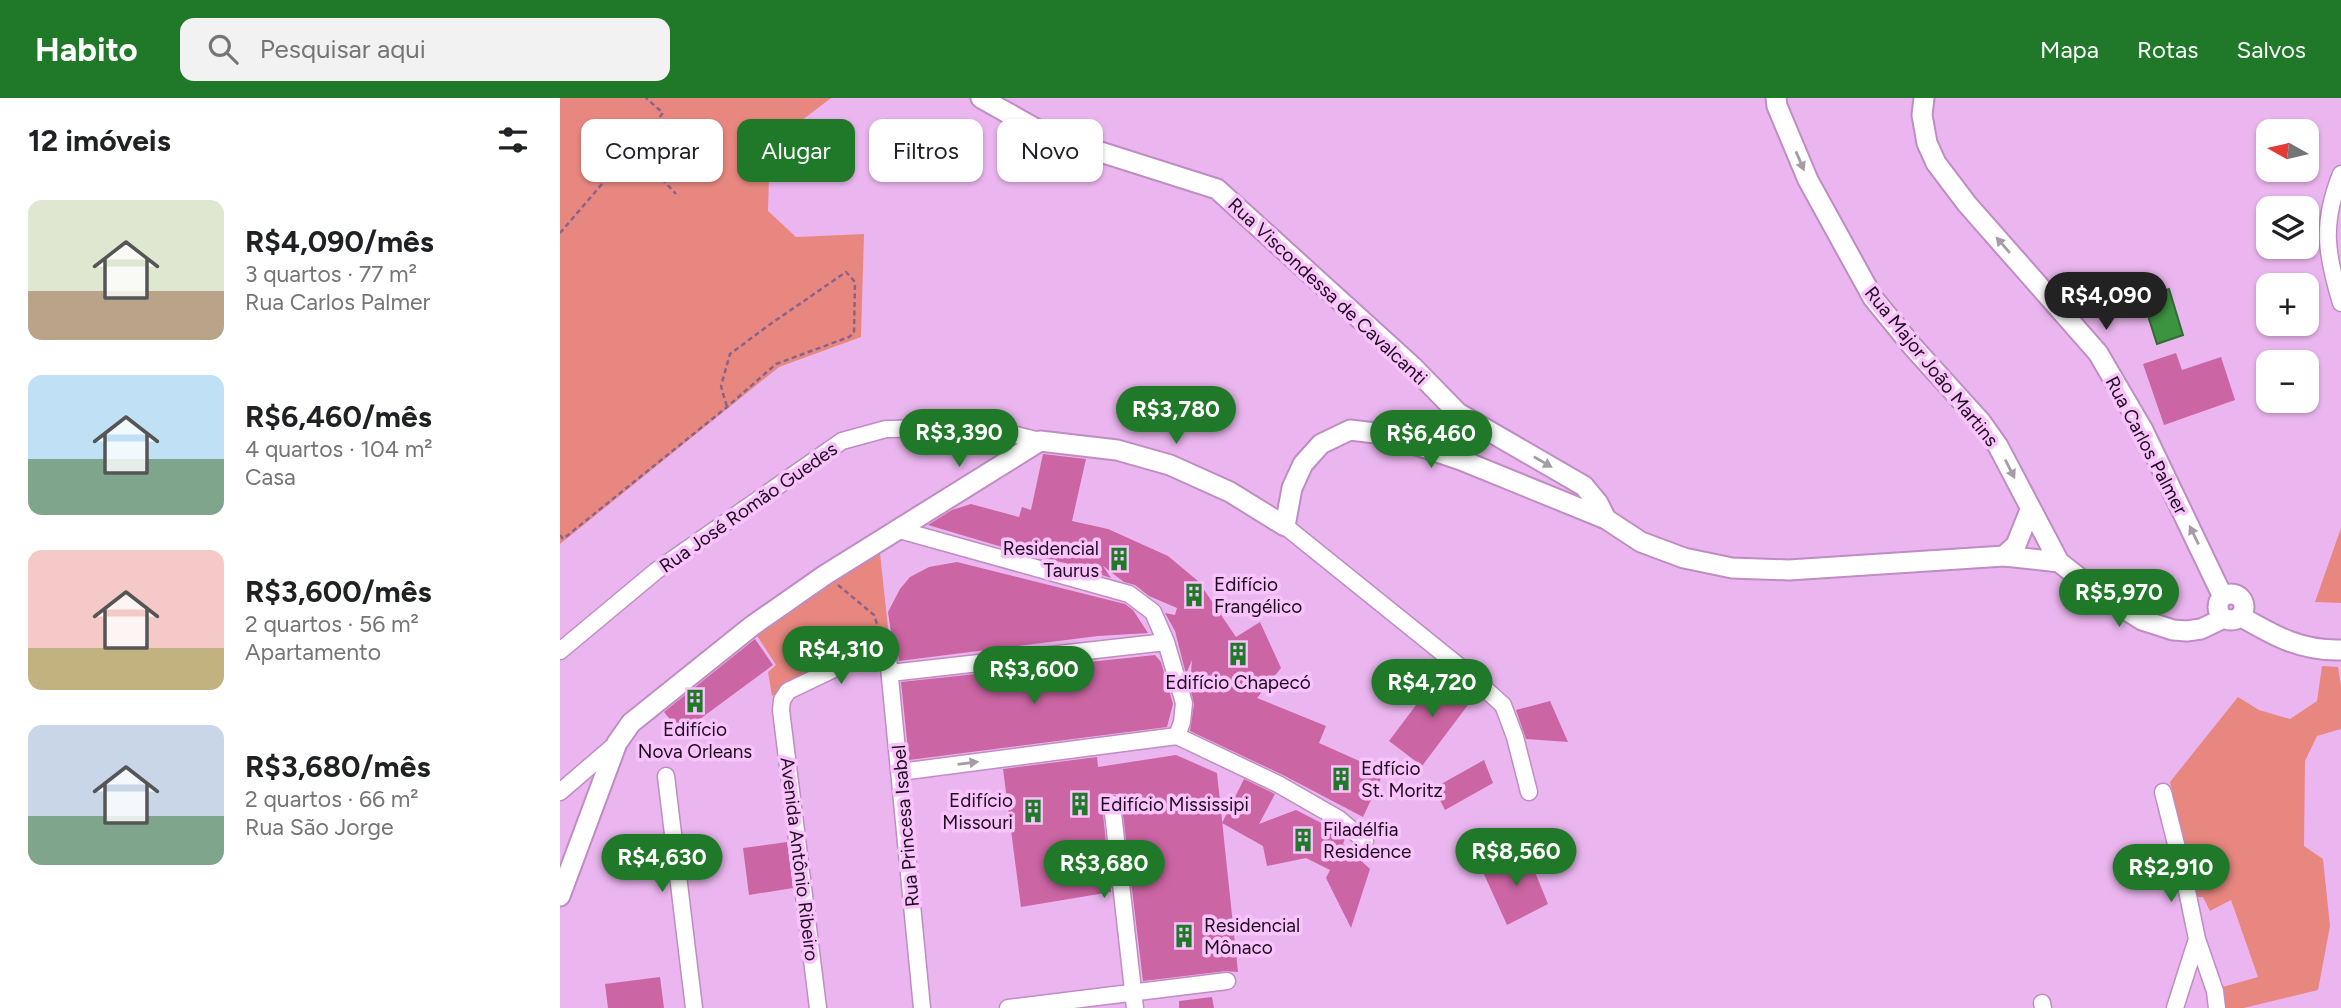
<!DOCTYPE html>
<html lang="pt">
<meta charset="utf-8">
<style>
:root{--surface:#fff;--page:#f2f2f2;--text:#202124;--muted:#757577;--accent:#1f7928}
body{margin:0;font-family:Figtree,sans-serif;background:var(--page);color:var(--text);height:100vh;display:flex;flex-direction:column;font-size:26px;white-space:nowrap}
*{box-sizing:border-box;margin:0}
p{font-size:23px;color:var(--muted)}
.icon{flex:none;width:38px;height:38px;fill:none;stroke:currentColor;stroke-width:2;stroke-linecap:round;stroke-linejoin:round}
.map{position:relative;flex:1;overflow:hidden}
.sheet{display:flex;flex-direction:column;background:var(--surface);width:560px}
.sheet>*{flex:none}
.top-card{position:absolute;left:21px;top:21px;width:665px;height:63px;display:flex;gap:14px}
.needle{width:46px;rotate:278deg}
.controls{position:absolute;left:1696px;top:21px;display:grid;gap:14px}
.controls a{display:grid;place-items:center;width:63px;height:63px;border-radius:14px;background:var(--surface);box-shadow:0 2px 5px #0004;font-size:35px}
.price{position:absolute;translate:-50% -60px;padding:0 16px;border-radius:24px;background:var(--accent);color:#fff;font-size:23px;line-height:46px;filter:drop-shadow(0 2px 4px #0008)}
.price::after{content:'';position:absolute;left:50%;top:42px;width:21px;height:16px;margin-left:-10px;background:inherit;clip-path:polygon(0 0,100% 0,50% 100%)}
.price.current{background:#222;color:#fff}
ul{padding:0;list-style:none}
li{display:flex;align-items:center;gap:21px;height:175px;padding:0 28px}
li span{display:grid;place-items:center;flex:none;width:196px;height:140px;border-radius:14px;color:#555}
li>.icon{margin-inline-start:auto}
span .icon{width:84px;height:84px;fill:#fffc;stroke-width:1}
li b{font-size:30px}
h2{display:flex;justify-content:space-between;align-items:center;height:84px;padding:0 28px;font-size:30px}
.tag{padding:0 24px;border-radius:14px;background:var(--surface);box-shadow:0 2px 5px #0004;font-size:24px;line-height:63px}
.tag.current{background:var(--accent);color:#fff}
header{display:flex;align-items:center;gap:42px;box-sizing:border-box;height:98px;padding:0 35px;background:var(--accent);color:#fff}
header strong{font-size:33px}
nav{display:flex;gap:38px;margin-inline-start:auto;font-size:24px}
.search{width:490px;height:63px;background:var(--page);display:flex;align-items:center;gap:18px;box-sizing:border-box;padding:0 24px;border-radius:14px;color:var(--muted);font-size:26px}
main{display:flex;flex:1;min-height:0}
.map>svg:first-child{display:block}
.green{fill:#e88780}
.water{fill:#3c9441;stroke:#336b37;stroke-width:2}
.building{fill:#cb65a3}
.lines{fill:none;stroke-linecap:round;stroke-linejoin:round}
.minor-casing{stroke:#bf8cc3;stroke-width:19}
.tertiary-casing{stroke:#bf8cc3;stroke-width:23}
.path{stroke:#88638a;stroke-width:2.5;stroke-dasharray:5 3.5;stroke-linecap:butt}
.minor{stroke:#fff;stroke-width:16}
.tertiary{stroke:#fff;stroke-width:19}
.oneway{fill:#a59da5}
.labels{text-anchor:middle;stroke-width:7;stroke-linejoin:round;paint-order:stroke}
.street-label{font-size:19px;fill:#1e0b1f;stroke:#f9c3fc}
.poi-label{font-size:19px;fill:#1e0b1f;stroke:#f9c3fc;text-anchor:start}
</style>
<header>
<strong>Habito</strong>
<div class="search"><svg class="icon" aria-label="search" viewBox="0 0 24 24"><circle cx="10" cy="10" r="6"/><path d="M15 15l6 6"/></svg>Pesquisar aqui</div>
<nav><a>Mapa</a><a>Rotas</a><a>Salvos</a></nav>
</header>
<main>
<section class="sheet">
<h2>12 imóveis<svg class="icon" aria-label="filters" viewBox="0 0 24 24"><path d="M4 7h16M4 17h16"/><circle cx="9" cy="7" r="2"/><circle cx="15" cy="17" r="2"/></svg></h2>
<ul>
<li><span style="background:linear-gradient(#dfe7d0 65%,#b9a48a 0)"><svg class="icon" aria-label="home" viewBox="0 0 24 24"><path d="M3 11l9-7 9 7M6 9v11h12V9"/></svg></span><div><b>R$4,090/mês</b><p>3 quartos · 77 m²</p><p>Rua Carlos Palmer</p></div></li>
<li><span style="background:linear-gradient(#bfe0f5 60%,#7fa58c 0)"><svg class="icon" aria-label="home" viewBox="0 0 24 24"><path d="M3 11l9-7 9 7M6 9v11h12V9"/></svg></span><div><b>R$6,460/mês</b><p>4 quartos · 104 m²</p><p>Casa</p></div></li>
<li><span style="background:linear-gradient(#f6c9c9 70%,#c2b280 0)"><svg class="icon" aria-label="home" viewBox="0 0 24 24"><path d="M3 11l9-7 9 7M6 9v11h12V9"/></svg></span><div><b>R$3,600/mês</b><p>2 quartos · 56 m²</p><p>Apartamento</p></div></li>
<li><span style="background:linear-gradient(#c9d6e8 65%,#7fa58c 0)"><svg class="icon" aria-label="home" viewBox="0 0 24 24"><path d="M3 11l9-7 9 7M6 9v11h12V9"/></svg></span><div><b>R$3,680/mês</b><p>2 quartos · 66 m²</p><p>Rua São Jorge</p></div></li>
</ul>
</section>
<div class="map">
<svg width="1781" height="910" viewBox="0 0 1781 910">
<rect width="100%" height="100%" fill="#ebb6ef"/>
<path class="green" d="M0,0H271L233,29L209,76L208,113L236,139L304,136L301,239L219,269L0,446Z
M1781,430V505L1755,504Z
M319,446L329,539L212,598L208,574L216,567L194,533Z
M1762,568L1778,569L1781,588V631L1757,638L1745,663L1744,748L1763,761L1770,828L1758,892L1684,910H1664L1659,890L1698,879L1671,802L1650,813L1643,799H1636L1610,684L1678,599L1699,612L1730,621L1757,603Z"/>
<path class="water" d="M1609,191L1623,237L1597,246L1582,199Z"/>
<path class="building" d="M1616,255L1622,272L1661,259L1675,302L1604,327L1583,266Z
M483,356L526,361L512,423L548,431L608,458L638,483L676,539L700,524L721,570L697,600L766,628L759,645L824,674L803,719L723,677L630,633L634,606L630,589L632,562L626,576L615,533L605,515L615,517L617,510L589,498L575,487L564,484L543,468L551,480L509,466L466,456L368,427L392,412L411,406L459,419L462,409L471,412Z
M397,464L565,506L573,512L588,535L538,538L339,563L338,557L333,548L328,514L340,491L350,479L369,469Z
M195,541L213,567L121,635L104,614Z
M595,557L601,564L613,606L607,629L349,662L341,584Z
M881,574L914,599L862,668L829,643Z
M990,603L1008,644L966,641L956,612Z
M616,657L657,675L678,874L666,873L583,883L561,700L556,696H550L545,698L542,706L551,794L461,809L443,671L537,659L538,669Z
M924,662L933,685L885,712L874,690Z
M684,681L715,696L699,726L736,712L775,732L785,740L783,746L810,771L791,830L766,780L770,772L746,760L707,768L703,748L662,725Z
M227,744L233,790L189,797L183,750Z
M966,752L988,806L947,827L923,774Z
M100,879L104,910H48L45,886Z
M652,899L654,910H619V903Z"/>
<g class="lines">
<g class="minor-casing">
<path id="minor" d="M1781,76C1761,126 1766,155 1781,205
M725,428L905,573L943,607L955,639L969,694
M336,431L569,496L593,514L606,544L624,605L622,624L617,638
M0,553L96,473L282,343L326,331L389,330L456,337L480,343
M330,575L606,544
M340,674L617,638L718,686L779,721L805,743
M106,678L134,910
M0,694L57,645
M1603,694L1624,778L1637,841L1655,893L1657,910
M552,706L575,910
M1482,905L1483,910
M258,910L221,612L222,602L228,593L320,549L328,559L362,910
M448,910L667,883
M1615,910L1637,841"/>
</g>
<g class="tertiary-casing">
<path id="tertiary" d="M421,0L487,37L657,91L852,268L898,315L1024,388L1038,405L1046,421
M1216,0L1217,8L1248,82L1313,200L1353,249L1421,324L1438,348L1499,464L1536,493L1582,522L1613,532L1627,533L1641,531L1664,520
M1364,0L1362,17L1367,45L1376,65L1407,106L1538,255L1583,332L1663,499
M1444,458L1456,447L1470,412
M1658 509a13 13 0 1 1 26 0a13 13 0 1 1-26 0Z
M1680,518C1715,538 1740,553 1781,552
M0,798L57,645L71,625L192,528L265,477L480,343L557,352L610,367L670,394L725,428L732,390L743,366L761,346L790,332L824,336L901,362L1046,421L1081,444L1124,460L1172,470L1229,472L1444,458L1499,464"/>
</g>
<path class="path" d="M73,50L116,96
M0,135L103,15L86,0
M0,437L3,441L167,309L216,266L289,239L294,235L295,184L286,174L209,227L170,256L161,288L167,309
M278,487L314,517L320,535"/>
<use href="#minor" class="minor"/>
<use href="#tertiary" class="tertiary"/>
</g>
<defs><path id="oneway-solid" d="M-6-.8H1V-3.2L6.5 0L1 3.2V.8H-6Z" transform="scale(1.75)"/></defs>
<g class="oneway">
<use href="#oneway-solid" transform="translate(1240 63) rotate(67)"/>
<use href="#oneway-solid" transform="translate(1443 147) rotate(-131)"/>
<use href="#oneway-solid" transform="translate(983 364) rotate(30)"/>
<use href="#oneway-solid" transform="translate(1450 371) rotate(63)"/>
<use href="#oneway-solid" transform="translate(1634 437) rotate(-116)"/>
<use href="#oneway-solid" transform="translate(408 665) rotate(-7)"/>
</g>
<defs>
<g id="building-bare" transform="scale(1.89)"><path d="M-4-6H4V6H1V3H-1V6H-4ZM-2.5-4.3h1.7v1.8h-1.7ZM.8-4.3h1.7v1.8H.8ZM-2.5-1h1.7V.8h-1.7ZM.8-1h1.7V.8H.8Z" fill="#1f7928" stroke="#f9c3fc" stroke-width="2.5" paint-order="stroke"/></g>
</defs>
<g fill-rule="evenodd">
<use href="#building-bare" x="559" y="461"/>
<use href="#building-bare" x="634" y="497"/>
<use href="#building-bare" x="678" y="556"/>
<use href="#building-bare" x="135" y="603"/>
<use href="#building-bare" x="781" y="681"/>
<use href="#building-bare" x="520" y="706"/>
<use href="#building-bare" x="473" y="713"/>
<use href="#building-bare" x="743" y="742"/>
<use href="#building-bare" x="624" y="838"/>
</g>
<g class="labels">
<g class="street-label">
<text transform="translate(768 193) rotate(43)" y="7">Rua Viscondessa de Cavalcanti</text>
<text transform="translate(1372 268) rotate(51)" y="7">Rua Major João Martins</text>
<text transform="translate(1587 347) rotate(62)" y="7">Rua Carlos Palmer</text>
<text transform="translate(188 409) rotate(-35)" y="7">Rua José Romão Guedes</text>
<text transform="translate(345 728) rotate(-95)" y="7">Rua Princesa Isabel</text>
<text transform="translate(240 761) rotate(83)" y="7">Avenida Antônio Ribeiro</text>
</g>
<g class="poi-label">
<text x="539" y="457" text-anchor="end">Residencial<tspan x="539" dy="22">Taurus</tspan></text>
<text x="654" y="493">Edifício<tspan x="654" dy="22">Frangélico</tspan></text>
<text x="678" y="591" text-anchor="middle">Edifício Chapecó</text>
<text x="135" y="638" text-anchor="middle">Edifício<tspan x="135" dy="22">Nova Orleans</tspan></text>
<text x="801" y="677">Edfício<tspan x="801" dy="22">St. Moritz</tspan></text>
<text x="453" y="709" text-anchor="end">Edifício<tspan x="453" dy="22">Missouri</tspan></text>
<text x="540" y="713">Edifício Mississipi</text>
<text x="763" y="738">Filadélfia<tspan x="763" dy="22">Residence</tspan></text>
<text x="644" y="834">Residencial<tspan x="644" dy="22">Mônaco</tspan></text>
</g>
</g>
</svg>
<div class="controls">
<a><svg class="needle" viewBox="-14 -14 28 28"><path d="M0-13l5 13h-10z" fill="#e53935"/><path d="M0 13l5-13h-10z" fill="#757577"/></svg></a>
<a><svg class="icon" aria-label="layers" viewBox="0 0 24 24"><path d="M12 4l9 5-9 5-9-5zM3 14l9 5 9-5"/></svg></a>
<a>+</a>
<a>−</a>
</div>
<b class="price current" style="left:1546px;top:234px">R$4,090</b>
<b class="price" style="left:616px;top:348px">R$3,780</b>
<b class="price" style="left:399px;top:371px">R$3,390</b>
<b class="price" style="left:871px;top:372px">R$6,460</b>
<b class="price" style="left:1559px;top:531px">R$5,970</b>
<b class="price" style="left:281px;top:588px">R$4,310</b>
<b class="price" style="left:474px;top:608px">R$3,600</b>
<b class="price" style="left:872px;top:621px">R$4,720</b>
<b class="price" style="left:956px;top:790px">R$8,560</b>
<b class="price" style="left:102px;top:796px">R$4,630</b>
<b class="price" style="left:544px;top:802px">R$3,680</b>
<b class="price" style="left:1611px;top:806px">R$2,910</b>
<div class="top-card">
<a class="tag">Comprar</a>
<a class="tag current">Alugar</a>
<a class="tag">Filtros</a>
<a class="tag">Novo</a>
</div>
</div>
</main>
